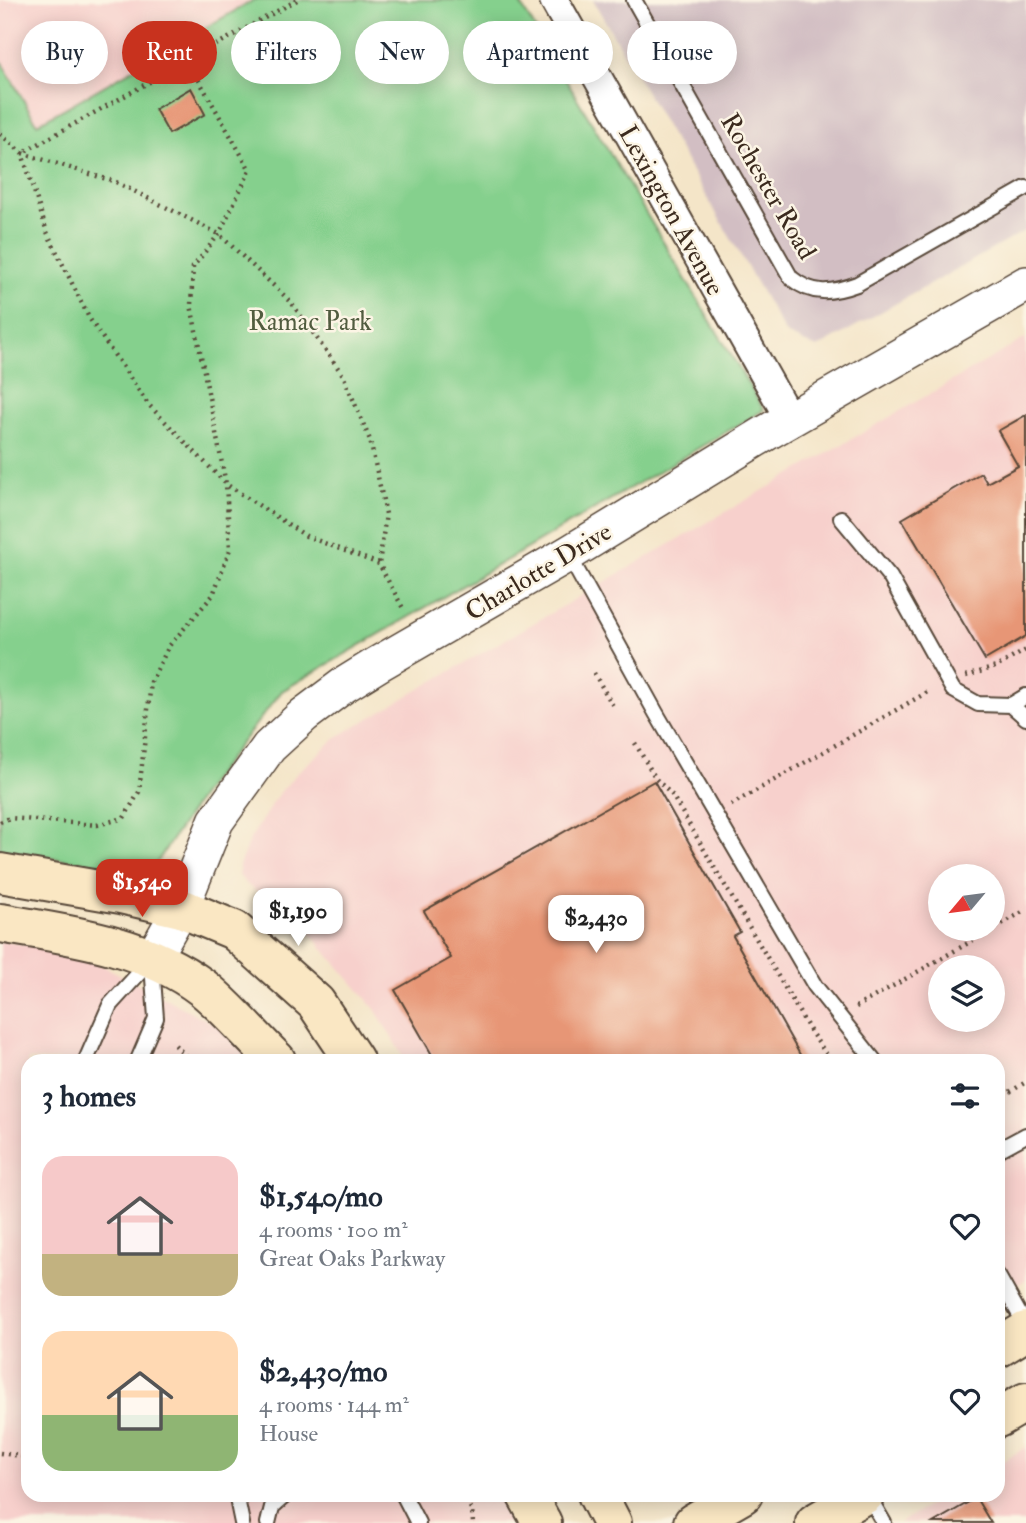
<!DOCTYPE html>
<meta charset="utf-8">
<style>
:root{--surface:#fff;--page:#f2f2f3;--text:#1f2937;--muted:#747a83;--accent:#c8321e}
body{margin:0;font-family:"IM FELL Double Pica",serif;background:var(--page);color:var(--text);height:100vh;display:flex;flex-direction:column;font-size:26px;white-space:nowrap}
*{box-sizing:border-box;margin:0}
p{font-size:23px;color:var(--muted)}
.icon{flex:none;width:38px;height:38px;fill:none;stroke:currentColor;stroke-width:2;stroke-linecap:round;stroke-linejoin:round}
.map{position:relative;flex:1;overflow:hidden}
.panel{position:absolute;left:21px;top:1054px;width:984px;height:448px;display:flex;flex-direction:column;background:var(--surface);border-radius:21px;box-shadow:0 4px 18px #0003}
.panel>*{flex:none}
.guide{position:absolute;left:21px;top:21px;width:985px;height:63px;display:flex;gap:14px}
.needle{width:46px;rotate:241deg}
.controls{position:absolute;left:928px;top:864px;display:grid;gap:14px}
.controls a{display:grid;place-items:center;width:77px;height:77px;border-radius:50%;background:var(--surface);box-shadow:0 4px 18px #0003;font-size:35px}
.price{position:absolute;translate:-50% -60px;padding:0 16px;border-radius:14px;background:#fff;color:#222;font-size:23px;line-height:46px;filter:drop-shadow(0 2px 4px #0008)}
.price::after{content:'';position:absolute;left:50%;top:42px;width:21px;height:16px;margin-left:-10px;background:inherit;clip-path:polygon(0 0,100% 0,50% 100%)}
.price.current{background:var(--accent);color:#fff}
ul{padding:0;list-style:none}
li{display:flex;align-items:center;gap:21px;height:175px;padding:0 21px}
li span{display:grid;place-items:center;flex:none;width:196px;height:140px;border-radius:21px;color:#555}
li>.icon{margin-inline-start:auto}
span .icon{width:84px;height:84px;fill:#fffc;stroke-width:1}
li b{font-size:30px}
h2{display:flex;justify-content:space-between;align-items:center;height:84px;padding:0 21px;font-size:30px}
.pill{padding:0 24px;border-radius:32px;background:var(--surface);box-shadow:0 4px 18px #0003;font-size:24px;line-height:63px}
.pill.current{background:var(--accent);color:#fff}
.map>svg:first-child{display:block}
.built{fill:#f7d0cc;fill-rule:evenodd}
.industrial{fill:#d2bec3}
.green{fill:#85d08d;stroke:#607d56;stroke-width:2}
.building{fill:#e79676}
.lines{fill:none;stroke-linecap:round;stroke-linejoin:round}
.service-casing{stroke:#574638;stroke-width:18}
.minor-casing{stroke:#574638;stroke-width:32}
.tertiary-casing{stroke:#574638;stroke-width:38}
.secondary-casing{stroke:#574638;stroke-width:42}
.path{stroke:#574638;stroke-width:4.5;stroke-dasharray:2 5;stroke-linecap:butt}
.service{stroke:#fff;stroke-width:14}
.minor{stroke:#fff;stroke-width:28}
.tertiary{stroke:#fff;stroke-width:35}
.secondary{stroke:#fae7c3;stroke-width:38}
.labels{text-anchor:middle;stroke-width:5;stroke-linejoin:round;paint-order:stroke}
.street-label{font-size:26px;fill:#3b2a1e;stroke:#fcf5e5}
.park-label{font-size:26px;fill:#515c3f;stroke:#fcf5e5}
</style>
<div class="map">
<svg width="1026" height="1523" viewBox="0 0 1026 1523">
<rect width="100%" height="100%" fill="#fcf5e5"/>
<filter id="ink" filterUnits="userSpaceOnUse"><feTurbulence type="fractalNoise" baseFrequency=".0143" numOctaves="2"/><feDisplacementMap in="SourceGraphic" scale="14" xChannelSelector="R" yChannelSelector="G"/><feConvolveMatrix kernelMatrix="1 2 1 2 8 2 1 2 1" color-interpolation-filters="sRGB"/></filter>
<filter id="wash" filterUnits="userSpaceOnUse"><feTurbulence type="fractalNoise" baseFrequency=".00686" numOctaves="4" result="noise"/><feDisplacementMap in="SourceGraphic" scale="28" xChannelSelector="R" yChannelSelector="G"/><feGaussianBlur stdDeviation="1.57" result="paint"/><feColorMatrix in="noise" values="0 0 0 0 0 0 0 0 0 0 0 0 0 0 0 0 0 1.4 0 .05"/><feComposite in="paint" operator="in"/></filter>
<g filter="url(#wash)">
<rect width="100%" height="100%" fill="#f4e5c8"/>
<path class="built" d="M0,0H254L36,124L0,59Z
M1026,338V1280L998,1296V1060H405L375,1009L303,925L246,884L239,875V865L250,839L277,796L299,771L337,737ZM940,877H992V929H940ZM940,968H992V1020H940Z
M0,941L73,950L237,1036L251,1060H28V1494L503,1495L519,1523H0Z
M1026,1447V1523H899L947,1495L998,1494V1464Z"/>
<path class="industrial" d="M593,0H1026V230L817,348L786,334Z"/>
<path class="green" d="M254,0H518L764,410L282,691L209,784L151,871L0,851V59L37,124Z"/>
<g id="blocks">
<path class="building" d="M191,88L205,114L169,134L155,109Z
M1026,415V636L985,660L902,519L981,473L987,483L1018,466L998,431Z
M654,781L740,932L733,936L803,1060H435L395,990L451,958L424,911Z
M976,1498L991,1523H933Z"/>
</g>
</g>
<g filter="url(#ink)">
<use href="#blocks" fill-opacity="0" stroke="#574638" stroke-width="2"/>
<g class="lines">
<g class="service-casing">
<path id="service" d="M634,0L791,278C813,296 832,293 857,284L1026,188
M841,518L890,577L953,690L978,704L1011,705L1026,718
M568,554L656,713L815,986L874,1060
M1011,705L1026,696
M86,1060L110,1005L151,960
M138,1060L156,1018L152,965
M998,1150L1026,1135
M998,1276L1026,1326
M236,1494L242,1523
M403,1494L418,1523
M867,1494L884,1523
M268,1523L272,1507L287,1494"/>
</g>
<g class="minor-casing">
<path id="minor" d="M554,0L790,420"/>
</g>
<g class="tertiary-casing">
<path id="tertiary" d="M152,959L181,908L216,821L269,747L304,715L344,685L378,664L568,554L766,433L1026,284"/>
</g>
<g class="secondary-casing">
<path id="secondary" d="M0,873L121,894L181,908L234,930L316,1003L354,1060
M0,923C70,935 145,944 203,988C227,1007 254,1039 276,1060
M998,1348L1026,1331
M998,1418L1026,1402
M526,1494L542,1523
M597,1494L612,1523
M693,1523L743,1494
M815,1523L865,1494"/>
</g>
<path class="path" d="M297,0L22,153L116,182L219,234L291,302L343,375L370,440L386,514L379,564
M0,134L22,153L47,232L89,318L148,404L226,484L306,536L379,564L404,610
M594,673L613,706
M966,676L996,667L1026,650
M635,743L656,779L672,795L812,1034L831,1060
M731,805L931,690
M0,822L10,818L97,825L124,818L139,792L151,682L169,646L213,595L230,549L226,484L191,305L193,267L219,234L250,170L188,61
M856,1007L1026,910
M175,1045L187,1057
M183,1060L187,1057L193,1060
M998,1099L1026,1082
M0,1453L28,1457
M464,1494L472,1511L473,1523"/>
<use href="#service" class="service"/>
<use href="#minor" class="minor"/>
<use href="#tertiary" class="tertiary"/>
<use href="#secondary" class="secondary"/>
</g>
</g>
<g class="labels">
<g class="street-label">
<text transform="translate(769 186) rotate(60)" y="9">Rochester Road</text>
<text transform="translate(672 210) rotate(61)" y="9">Lexington Avenue</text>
<text transform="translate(538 571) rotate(-31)" y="9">Charlotte Drive</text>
</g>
<g class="park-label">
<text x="310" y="330">Ramac Park</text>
</g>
</g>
</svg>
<div class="controls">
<a><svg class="needle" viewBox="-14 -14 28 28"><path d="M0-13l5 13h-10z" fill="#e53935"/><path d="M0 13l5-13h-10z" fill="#747a83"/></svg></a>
<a><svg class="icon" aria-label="layers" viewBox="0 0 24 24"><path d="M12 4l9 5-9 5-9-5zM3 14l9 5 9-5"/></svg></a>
</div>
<b class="price current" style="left:142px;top:919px">$1,540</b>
<b class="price" style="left:298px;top:948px">$1,190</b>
<b class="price" style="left:596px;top:955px">$2,430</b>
<div class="guide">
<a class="pill">Buy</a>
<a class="pill current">Rent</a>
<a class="pill">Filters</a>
<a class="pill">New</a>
<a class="pill">Apartment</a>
<a class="pill">House</a>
</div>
<section class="panel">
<h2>3 homes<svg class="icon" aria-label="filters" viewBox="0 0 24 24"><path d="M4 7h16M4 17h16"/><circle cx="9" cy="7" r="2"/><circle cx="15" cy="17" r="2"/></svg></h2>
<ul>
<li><span style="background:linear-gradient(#f6c9c9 70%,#c2b280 0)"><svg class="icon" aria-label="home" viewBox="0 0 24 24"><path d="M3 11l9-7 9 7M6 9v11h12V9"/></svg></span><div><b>$1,540/mo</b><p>4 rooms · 100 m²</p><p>Great Oaks Parkway</p></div><svg class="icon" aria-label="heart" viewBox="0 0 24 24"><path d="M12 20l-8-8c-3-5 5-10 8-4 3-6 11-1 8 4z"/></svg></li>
<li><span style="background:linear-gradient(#ffd9b3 60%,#8fb573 0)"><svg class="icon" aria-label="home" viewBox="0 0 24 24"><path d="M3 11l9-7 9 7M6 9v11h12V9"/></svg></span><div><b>$2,430/mo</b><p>4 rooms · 144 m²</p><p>House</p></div><svg class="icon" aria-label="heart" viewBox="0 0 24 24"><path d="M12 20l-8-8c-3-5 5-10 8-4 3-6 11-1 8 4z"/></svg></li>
</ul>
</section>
</div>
